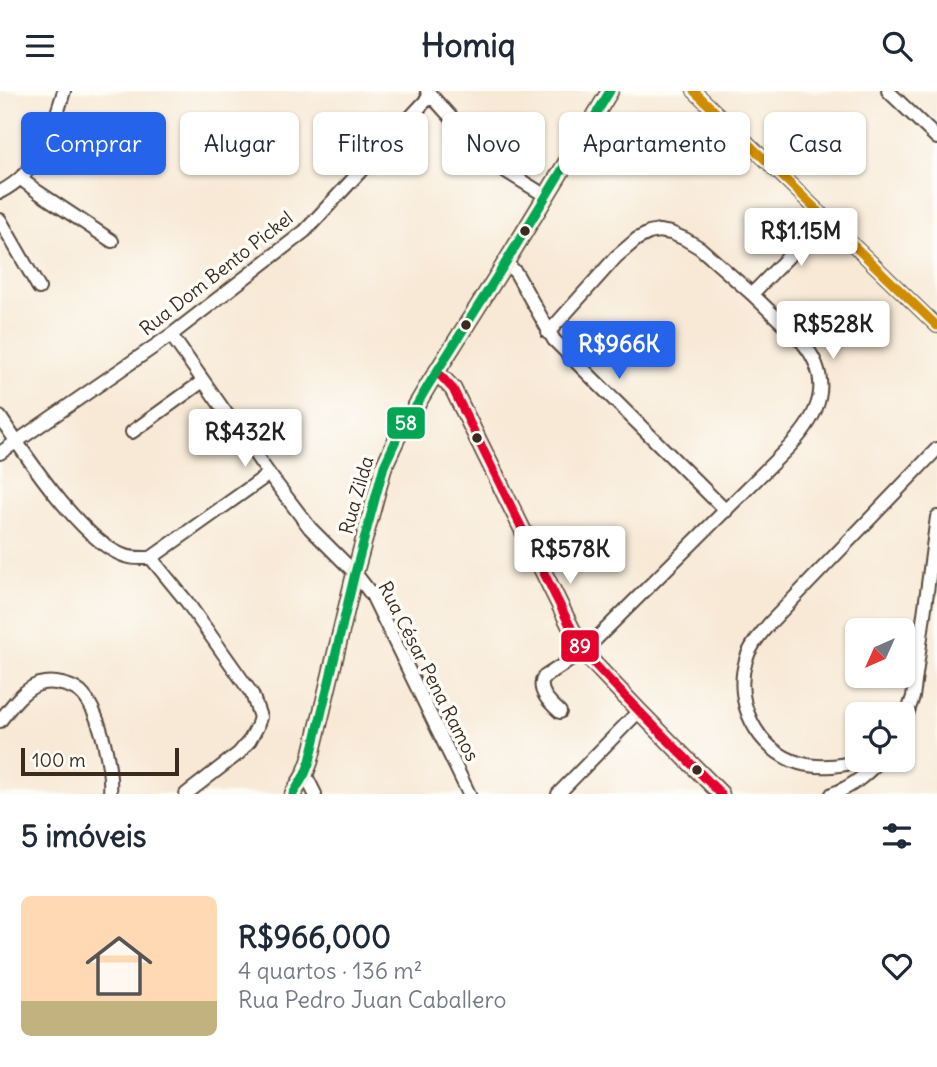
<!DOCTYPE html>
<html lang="pt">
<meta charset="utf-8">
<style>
:root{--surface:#fff;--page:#f2f2f3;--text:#1f2937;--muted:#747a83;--accent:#2563eb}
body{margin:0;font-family:Delius,sans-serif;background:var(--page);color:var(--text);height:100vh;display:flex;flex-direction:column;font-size:26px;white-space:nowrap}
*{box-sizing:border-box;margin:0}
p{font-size:23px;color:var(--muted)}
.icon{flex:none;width:38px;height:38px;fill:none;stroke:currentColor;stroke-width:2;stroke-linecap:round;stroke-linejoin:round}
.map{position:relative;height:703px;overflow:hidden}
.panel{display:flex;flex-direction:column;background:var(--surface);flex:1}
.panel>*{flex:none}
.banner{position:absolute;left:21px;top:21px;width:896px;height:63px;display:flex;gap:14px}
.needle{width:46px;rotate:225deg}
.buttons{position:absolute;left:845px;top:527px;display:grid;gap:14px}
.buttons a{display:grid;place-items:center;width:70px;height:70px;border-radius:10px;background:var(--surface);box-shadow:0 2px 5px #0004;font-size:35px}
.scale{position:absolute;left:21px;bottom:18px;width:158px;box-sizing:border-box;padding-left:7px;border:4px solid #3b2a1e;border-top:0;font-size:19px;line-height:24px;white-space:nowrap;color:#3b2a1e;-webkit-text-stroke:5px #fdfcf7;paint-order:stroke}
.price{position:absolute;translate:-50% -60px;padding:0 16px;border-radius:7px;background:#fff;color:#222;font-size:23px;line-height:46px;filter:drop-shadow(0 2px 4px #0008)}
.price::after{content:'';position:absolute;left:50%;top:42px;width:21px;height:16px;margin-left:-10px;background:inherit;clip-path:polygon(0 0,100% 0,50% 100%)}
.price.selected{background:var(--accent);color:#fff}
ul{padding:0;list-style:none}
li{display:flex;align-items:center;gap:21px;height:175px;padding:0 21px}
li span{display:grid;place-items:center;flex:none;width:196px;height:140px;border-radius:10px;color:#555}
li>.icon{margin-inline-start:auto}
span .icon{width:84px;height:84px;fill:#fffc;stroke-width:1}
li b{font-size:30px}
h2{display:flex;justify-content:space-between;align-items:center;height:84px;padding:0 21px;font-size:30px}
.chip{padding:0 24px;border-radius:10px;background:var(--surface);box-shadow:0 2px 5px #0004;font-size:24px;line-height:63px}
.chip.selected{background:var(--accent);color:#fff}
header{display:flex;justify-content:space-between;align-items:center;height:91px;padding:0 21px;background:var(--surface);font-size:32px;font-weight:700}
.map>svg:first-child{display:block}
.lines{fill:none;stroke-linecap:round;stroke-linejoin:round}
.street-casing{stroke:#57473a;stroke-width:16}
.secondary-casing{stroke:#57473a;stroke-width:19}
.street{stroke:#fff;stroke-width:12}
.secondary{stroke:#fce5cf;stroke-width:16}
.bus-1-casing{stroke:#fdfcf7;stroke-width:14}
.bus-2-casing{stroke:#fdfcf7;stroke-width:14}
.bus-3-casing{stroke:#fdfcf7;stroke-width:14}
.bus-1{stroke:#e4002b;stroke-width:9}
.bus-2{stroke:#00a651;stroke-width:9}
.bus-3{stroke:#d18d06;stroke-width:9}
.bus-dot{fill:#3b2a1e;stroke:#fdfcf7;stroke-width:2.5}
.labels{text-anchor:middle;stroke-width:7;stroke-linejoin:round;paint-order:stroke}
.street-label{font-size:19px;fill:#3b2a1e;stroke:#fdfcf7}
.line-badge{stroke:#fdfcf7;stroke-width:2.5}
.badge-label{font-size:19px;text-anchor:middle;font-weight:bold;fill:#fff}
</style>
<header><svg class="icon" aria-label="menu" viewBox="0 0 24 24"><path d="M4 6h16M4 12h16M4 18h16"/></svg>Homiq<svg class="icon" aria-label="search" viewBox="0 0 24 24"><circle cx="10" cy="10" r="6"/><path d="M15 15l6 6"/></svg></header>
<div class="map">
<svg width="937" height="703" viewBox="0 0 937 703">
<rect width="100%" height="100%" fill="#fdfcf7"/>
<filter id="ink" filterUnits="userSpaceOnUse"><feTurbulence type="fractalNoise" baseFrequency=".0143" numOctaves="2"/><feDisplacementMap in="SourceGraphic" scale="14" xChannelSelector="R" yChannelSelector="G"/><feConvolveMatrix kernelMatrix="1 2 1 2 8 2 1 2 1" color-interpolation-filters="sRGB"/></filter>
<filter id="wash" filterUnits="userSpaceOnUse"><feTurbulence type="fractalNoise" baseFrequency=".00686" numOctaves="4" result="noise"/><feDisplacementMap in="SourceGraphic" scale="28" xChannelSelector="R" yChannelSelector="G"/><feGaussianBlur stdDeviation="1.57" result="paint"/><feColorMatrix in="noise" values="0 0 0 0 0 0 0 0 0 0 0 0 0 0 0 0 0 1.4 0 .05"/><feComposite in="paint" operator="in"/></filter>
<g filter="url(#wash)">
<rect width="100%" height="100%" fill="#f8e9d6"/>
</g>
<g filter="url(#ink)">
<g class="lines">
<g class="street-casing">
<path id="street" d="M427,0L488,67L499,76L546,105
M694,0L937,235
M888,0L937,47
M21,88L38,101L112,150
M0,101C40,81 52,40 64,0
M0,129L39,197
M506,171L516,182L554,249L726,420
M752,203L826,127
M548,242L616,166L637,148L649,142L659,140L671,142L685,148L700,157L752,203L803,252C834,290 820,324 789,356L583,561L544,586C536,599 550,612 560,621
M171,244L269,383L310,437L355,482L372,504L469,703
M0,326C25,364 79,445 120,463C130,468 140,467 151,467L269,383
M132,341L203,290
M0,362L171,244L305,140L431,4
M151,467L187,511L252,603L260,626L257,636L250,649L239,662L186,703
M0,630C10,617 22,599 39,593C53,589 75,594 84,605C101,625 112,677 110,703
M903,634L913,606L937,426
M873,668C849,673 823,679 799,672C757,659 733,611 746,569C750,555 760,544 769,533L937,358
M305,683L315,703
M558,703L639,620
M832,703C852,696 866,684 881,668"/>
</g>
<g class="secondary-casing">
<path id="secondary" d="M437,281L453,298L583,561L639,620L721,703
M293,703L305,683L310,670L355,482L384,375L397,347L429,293L506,171L610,0"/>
</g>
<use href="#street" class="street"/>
<use href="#secondary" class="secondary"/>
<g class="bus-1-casing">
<path id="bus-1" d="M437,281L453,298L583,561L639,620L721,703"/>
</g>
<g class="bus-2-casing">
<path id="bus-2" d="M293,703L305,683L310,670L355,482L384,375L397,347L429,293L506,171L610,0"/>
</g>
<g class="bus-3-casing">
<path id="bus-3" d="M694,0L937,235"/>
</g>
<use href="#bus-1" class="bus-1"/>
<use href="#bus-2" class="bus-2"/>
<use href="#bus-3" class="bus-3"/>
</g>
</g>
<g class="bus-dot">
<circle cx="525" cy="140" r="6"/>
<circle cx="466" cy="234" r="6"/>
<circle cx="477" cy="347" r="6"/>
<circle cx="697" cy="679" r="6"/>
</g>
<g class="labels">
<g class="street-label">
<text transform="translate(216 182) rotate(-38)" y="7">Rua Dom Bento Pickel</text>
<text transform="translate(356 404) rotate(-74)" y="7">Rua Zilda</text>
<text transform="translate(429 580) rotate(63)" y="7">Rua César Pena Ramos</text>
</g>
</g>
<g class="line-badge">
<rect x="386" y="315" width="40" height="34" rx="7" fill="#00a651"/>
<rect x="560" y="538" width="40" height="34" rx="7" fill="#e4002b"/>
</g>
<g class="badge-label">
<text x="406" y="339">58</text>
<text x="580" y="562">89</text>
</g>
</svg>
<div class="buttons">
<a><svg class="needle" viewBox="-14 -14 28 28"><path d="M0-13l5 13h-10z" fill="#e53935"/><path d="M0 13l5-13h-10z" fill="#747a83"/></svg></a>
<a><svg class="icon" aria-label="locate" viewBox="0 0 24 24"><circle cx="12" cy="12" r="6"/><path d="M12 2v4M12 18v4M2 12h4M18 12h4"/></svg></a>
</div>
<div class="scale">100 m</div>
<b class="price" style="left:801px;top:177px">R$1.15M</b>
<b class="price" style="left:833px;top:270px">R$528K</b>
<b class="price selected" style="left:619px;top:290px">R$966K</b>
<b class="price" style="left:245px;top:378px">R$432K</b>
<b class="price" style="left:570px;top:495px">R$578K</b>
<div class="banner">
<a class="chip selected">Comprar</a>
<a class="chip">Alugar</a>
<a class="chip">Filtros</a>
<a class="chip">Novo</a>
<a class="chip">Apartamento</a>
<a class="chip">Casa</a>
</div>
</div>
<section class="panel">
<h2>5 imóveis<svg class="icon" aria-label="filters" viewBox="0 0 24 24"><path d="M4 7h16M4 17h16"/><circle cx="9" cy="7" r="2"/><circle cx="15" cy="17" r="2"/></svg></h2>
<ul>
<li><span style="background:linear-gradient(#ffd9b3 75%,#c2b280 0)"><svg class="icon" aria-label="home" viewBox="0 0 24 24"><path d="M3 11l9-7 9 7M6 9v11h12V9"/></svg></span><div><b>R$966,000</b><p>4 quartos · 136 m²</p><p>Rua Pedro Juan Caballero</p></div><svg class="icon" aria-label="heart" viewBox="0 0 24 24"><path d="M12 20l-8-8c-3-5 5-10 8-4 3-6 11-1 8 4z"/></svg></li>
</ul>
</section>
